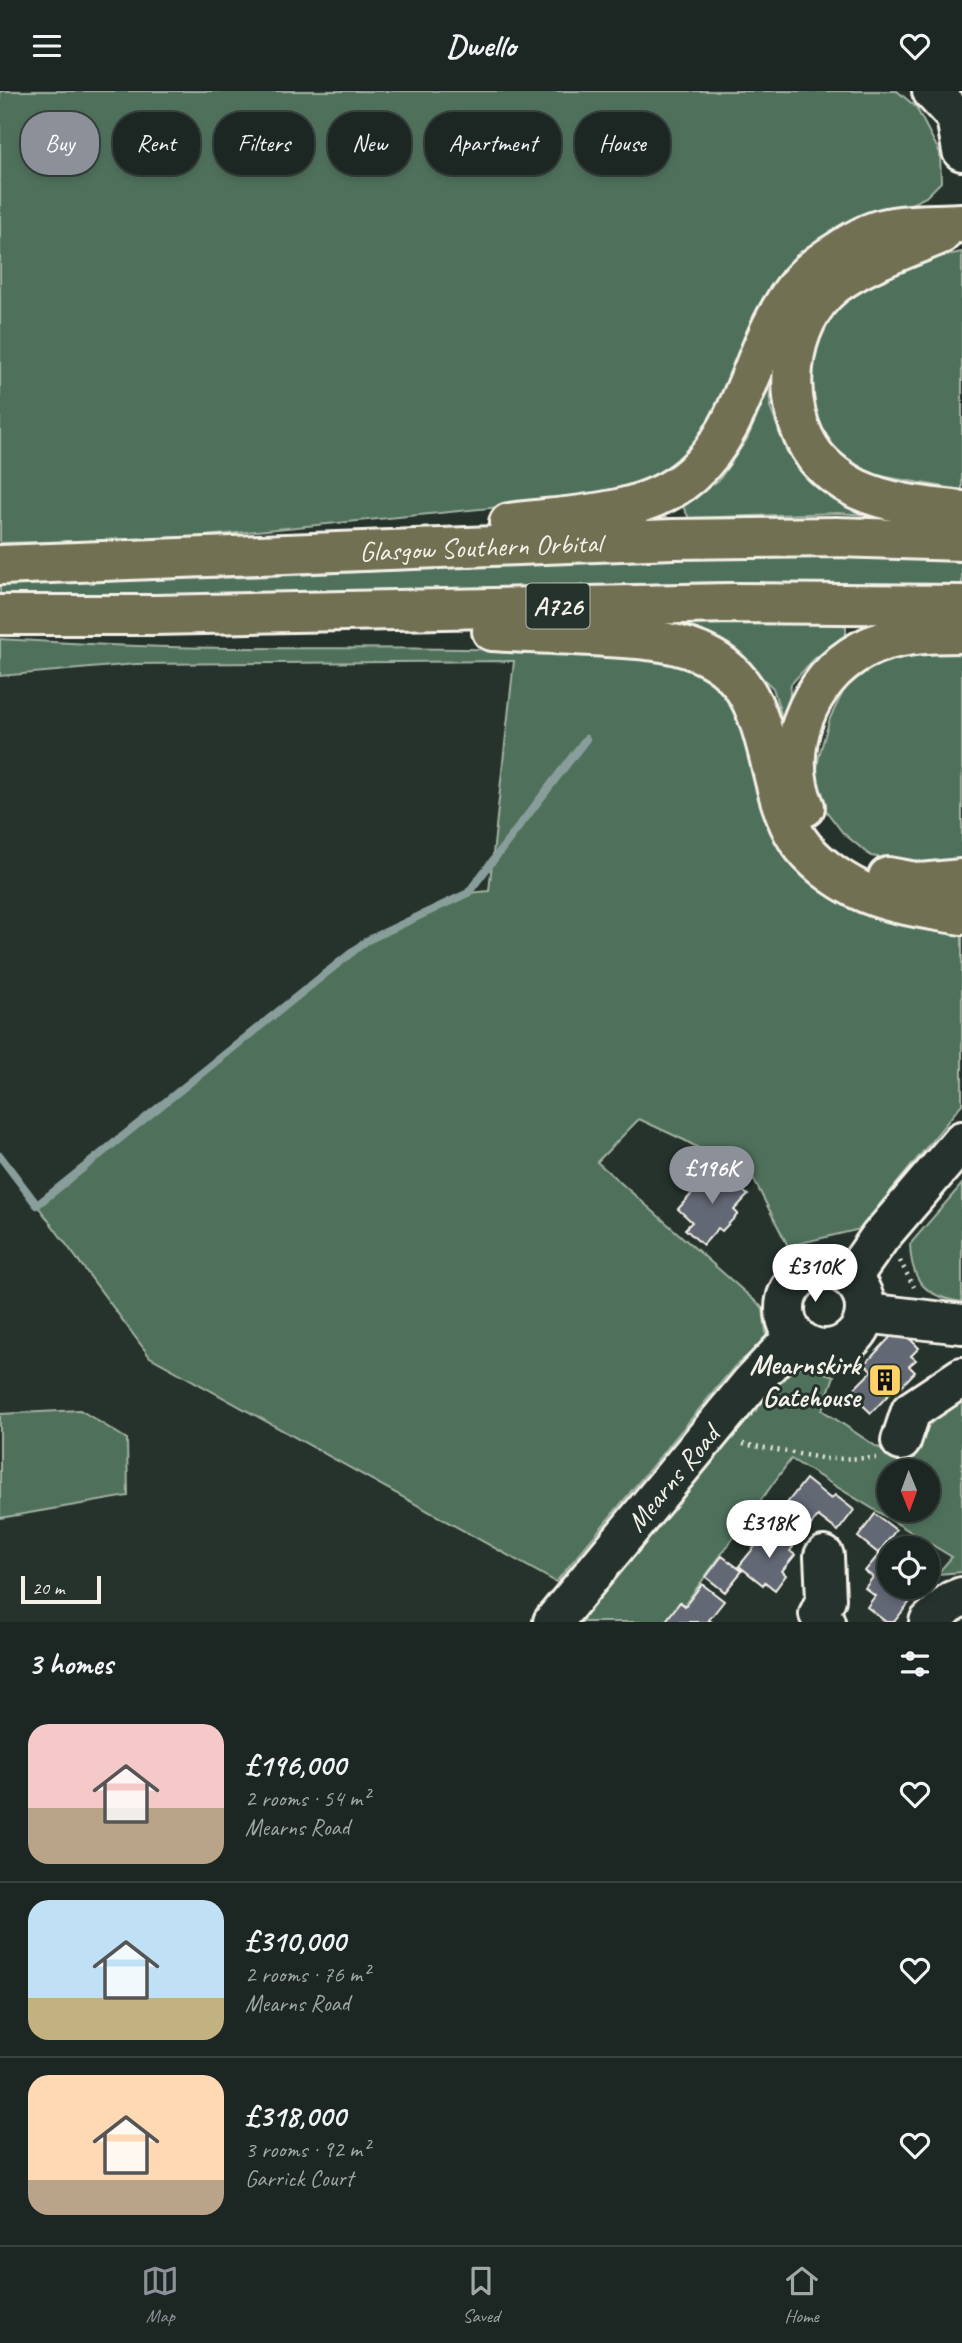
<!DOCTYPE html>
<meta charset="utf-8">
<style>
:root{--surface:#1c2622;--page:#252e2a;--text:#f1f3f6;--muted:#a0a5a5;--line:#3a4340;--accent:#8c9099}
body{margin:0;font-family:Caveat,sans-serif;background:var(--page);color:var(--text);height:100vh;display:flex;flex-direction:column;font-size:26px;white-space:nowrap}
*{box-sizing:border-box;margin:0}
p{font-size:23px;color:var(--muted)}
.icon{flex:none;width:38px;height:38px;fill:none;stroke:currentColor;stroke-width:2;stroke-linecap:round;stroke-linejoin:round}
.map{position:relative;height:1531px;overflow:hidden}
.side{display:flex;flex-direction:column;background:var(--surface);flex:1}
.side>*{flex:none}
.banner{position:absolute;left:21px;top:21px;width:920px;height:63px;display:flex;gap:14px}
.needle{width:46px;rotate:179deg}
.buttons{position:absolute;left:877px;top:1368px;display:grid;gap:14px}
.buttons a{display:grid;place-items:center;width:63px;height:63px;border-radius:50%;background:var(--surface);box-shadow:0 4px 10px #0003,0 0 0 2px var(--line);font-size:35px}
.scale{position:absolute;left:21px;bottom:18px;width:80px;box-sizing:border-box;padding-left:7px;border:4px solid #f4f1e8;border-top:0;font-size:19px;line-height:24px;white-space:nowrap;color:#f4f1e8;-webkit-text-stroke:5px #26332d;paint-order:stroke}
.price{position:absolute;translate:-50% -60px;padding:0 16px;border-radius:24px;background:#fff;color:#222;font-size:23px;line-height:46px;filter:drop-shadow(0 2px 4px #0008)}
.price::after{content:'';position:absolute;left:50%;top:42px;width:21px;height:16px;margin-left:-10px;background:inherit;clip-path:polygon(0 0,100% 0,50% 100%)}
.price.active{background:var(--accent);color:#fff}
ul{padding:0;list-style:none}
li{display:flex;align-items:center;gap:21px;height:175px;padding:0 28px}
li+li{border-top:2px solid var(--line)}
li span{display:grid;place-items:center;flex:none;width:196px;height:140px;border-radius:21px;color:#555}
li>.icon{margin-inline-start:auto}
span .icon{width:84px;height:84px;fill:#fffc;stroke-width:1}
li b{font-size:30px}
h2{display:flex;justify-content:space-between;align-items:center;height:84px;padding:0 28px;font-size:30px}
.chip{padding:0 24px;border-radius:28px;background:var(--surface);box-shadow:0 4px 10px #0003,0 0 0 2px var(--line);font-size:24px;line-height:63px}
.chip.active{background:var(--accent);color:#fff}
header{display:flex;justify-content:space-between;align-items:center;height:91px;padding:0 28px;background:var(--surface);font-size:32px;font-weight:700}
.menu{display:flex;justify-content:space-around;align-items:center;height:98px;border-top:2px solid var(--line);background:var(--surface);font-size:19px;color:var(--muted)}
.menu a{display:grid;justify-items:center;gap:4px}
.menu .active{color:var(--accent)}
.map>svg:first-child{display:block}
.green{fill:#50715b;stroke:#a2b1a2;stroke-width:2;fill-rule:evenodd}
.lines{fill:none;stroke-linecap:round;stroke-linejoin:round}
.stream{stroke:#899e9b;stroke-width:8}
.building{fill:#646774;stroke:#f4f1e8;stroke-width:2}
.minor-casing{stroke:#f4f1e8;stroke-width:44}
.highway-casing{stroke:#f4f1e8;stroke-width:44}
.path{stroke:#f4f1e8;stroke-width:4.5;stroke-dasharray:2 5;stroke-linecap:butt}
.minor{stroke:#26332d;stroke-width:38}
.highway{stroke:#716f52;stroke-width:38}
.labels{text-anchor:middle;stroke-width:6;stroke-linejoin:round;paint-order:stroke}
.shield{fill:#26332d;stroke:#b6b8b0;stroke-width:2}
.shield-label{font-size:26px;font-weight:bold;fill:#f4f1e8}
.street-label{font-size:28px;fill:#f4f1e8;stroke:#26332d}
.poi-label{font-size:28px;font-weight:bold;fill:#f4f1e8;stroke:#26332d;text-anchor:end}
</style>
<header><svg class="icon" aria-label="menu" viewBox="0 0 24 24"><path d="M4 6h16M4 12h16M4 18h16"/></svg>Dwello<svg class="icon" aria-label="heart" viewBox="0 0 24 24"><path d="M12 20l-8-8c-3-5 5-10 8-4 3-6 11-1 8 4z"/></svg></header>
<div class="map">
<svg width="962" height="1531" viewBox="0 0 962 1531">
<rect width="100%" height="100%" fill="#26332d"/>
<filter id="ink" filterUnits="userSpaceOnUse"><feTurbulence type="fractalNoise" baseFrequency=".0143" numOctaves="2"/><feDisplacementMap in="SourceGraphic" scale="14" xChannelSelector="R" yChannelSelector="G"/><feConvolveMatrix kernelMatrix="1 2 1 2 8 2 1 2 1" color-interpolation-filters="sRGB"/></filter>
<g filter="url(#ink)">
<path class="green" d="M0,0H897L916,16L940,62L941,91L926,106L829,153L711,344L684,373L634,400L542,412L176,448L0,452Z
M962,161V399L863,382L826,355L808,316L814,235L839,205L892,175Z
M770,295V316L787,361L827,401L883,425L838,422L689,427L682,414L719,389L747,348Z
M885,465L962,468V494L723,491L109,507L0,506V492L254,486L592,470Z
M680,533H840L846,535V545L814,568L791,593L786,639L773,597L755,580L703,540Z
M0,548C56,551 113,555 170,556C293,559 417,555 541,560C579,562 666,560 698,578C749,606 765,692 781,744L962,835V1013L880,1113L869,1136L788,1155L753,1087L684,1049L639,1028L597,1071L763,1217L767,1249L735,1275L556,1491L150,1266L37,1114L366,850L468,802L489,800L514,570L136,573L0,585Z
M962,558V770L923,774L871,765L843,742L824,717L816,685L819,665L830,627L845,597L886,565Z
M962,1093V1211C925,1206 911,1190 910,1153Z
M783,1276H808L834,1285L822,1319L877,1356L907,1367L918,1337L962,1299V1481L937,1483L952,1466L791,1368L672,1531H579ZM889,1381H928V1419H889Z
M80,1319L127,1348L128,1405L0,1427V1323Z"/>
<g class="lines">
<path class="stream" d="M0,1065L37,1114L366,850L468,802L586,648"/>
</g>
<path class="building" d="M715,1077L748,1104L734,1119L738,1123L722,1140L718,1137L703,1154L685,1138L692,1131L678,1118Z
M895,1241L905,1243L919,1257L911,1265L916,1269L909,1275L915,1281L896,1301L894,1298L871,1322L850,1302L872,1280L865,1273Z
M806,1388L831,1408L835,1404L854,1419L838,1440L818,1425L810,1435L807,1432L798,1444L776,1426Z
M875,1423L896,1439L878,1462L858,1446Z
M769,1438L793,1456L790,1460L795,1464L782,1480L786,1484L775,1499L765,1491L763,1494L739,1475Z
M880,1462L889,1469V1496L920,1498L894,1531H886L867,1516L875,1505L865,1497L873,1486L865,1480Z
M722,1465L742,1480L725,1501L706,1486Z
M702,1493L724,1510L709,1529L712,1531H665L680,1511L685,1515Z"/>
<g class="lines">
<g class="minor-casing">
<g id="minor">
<path d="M932,0L956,26L962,60"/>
<circle cx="825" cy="1218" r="40"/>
<path d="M851,1187L880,1146L962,1050"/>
<path d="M865,1222L962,1233"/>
<path d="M901,1350L911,1320L962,1286"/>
<path d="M824,1465L826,1508L819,1523L825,1531"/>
<path id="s1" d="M553,1531L750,1293L795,1245"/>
<path d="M929,1531L952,1510L962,1506"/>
</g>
</g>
<g class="highway-casing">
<g id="highway">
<path d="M941,143C906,158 865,171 834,194C786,232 779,317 815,365C825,378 843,391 857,398C889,413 928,416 962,420"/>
<path d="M509,432C568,424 643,426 691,384C749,333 751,249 799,192C810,178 825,168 840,159C852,151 868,141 883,138C906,132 937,134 962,132"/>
<path id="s2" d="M0,474L673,448L836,446L962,450"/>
<path d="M0,524H154L733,512L962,514"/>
<path d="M492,540C525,542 559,543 592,545C632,548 675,547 711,567C777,603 761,692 798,749C812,770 837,788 859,799C890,814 928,818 962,824"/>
<path d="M805,716C780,660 808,587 862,559C892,543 929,542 962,542"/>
<path d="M888,786L921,792L962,788"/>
</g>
</g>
<path class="path" d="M900,1170L914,1196
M743,1353L827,1368L876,1367"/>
<use href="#minor" class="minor"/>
<use href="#highway" class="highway"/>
</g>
</g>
<defs>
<g id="building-square" transform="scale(1.75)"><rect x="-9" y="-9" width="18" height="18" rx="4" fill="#ffd166" stroke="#26332d"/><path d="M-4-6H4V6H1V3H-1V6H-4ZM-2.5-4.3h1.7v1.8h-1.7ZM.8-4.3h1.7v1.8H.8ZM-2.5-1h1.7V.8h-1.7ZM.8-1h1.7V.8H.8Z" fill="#111"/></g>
</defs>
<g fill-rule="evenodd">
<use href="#building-square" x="885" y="1289"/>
</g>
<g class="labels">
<rect class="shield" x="526.5" y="492.5" width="63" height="45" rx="5"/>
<g class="shield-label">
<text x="558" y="524">A726</text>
</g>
<g class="street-label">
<text dy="10" stroke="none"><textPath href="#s2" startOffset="481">Glasgow Southern Orbital</textPath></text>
<text dy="10" stroke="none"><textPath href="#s1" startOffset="187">Mearns Road</textPath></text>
</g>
<g class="poi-label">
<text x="860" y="1283">Mearnskirk<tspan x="860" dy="32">Gatehouse</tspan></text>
</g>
</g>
</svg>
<div class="buttons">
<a><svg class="needle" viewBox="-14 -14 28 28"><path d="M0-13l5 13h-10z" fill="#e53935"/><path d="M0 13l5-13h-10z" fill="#a0a5a5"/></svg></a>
<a><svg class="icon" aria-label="locate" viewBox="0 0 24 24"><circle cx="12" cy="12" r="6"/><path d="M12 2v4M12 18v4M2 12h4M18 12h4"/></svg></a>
</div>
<div class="scale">20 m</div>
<b class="price active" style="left:712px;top:1115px">£196K</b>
<b class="price" style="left:815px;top:1213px">£310K</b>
<b class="price" style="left:769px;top:1469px">£318K</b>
<div class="banner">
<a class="chip active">Buy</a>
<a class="chip">Rent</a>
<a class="chip">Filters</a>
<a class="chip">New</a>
<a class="chip">Apartment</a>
<a class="chip">House</a>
</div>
</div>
<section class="side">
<h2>3 homes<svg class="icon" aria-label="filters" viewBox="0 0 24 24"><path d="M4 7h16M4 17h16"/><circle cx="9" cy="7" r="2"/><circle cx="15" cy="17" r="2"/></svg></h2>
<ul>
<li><span style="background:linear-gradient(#f6c9c9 60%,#b9a48a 0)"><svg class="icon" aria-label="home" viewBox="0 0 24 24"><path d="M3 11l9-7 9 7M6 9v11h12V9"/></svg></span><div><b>£196,000</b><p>2 rooms · 54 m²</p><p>Mearns Road</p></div><svg class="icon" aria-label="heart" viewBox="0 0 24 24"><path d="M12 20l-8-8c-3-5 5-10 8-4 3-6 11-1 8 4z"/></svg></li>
<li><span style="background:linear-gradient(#bfe0f5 70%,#c2b280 0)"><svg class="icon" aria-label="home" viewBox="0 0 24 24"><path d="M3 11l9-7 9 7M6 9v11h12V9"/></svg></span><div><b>£310,000</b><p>2 rooms · 76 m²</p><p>Mearns Road</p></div><svg class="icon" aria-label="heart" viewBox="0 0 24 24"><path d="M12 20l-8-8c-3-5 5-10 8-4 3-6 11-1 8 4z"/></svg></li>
<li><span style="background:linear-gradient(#ffd9b3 75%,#b9a48a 0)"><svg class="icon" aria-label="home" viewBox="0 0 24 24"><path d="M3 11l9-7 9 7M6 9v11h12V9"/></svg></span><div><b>£318,000</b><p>3 rooms · 92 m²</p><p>Garrick Court</p></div><svg class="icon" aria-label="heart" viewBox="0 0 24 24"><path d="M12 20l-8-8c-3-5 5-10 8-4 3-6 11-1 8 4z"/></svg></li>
</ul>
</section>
<nav class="menu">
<a class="active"><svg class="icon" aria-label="map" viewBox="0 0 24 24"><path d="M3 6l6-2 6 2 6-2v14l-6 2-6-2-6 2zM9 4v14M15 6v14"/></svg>Map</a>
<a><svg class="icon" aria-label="saved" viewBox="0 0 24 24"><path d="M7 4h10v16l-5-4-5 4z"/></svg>Saved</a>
<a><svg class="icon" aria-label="home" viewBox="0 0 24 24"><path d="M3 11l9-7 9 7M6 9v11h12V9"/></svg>Home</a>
</nav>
